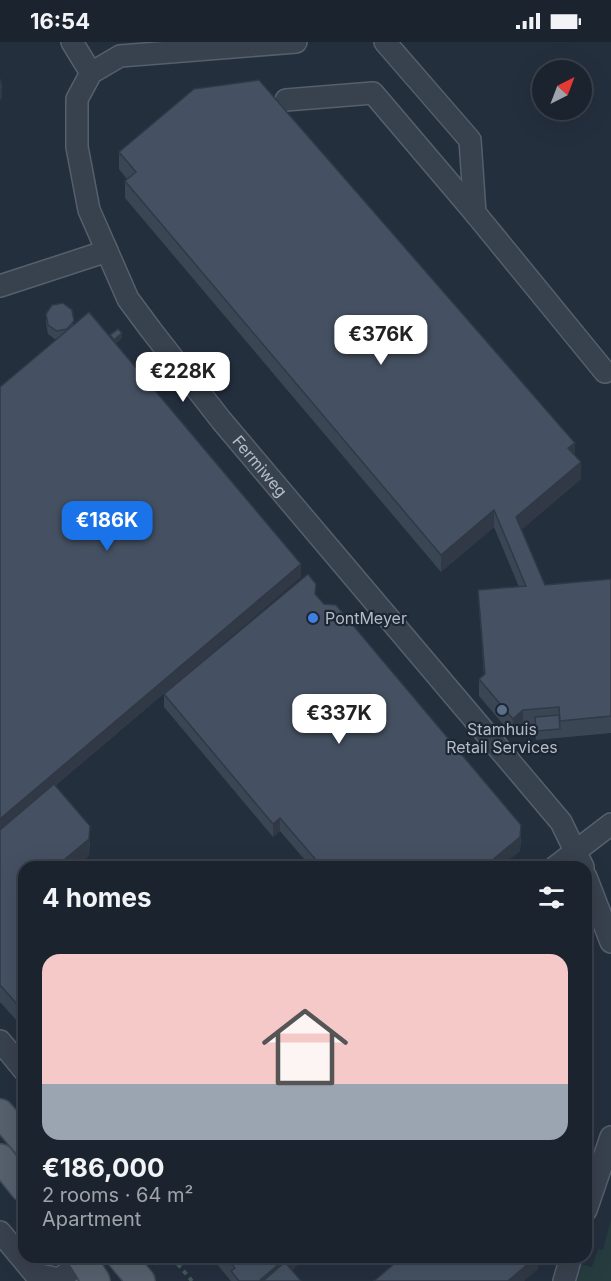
<!DOCTYPE html>
<meta charset="utf-8">
<style>
:root{--surface:#1b232e;--page:#282f3a;--text:#f1f3f6;--muted:#a0a4aa;--line:#39404a;--accent:#1a73e8}
body{margin:0;font-family:Inter,sans-serif;background:var(--page);color:var(--text);height:100vh;display:flex;flex-direction:column;font-size:22px;white-space:nowrap}
*{box-sizing:border-box;margin:0}
p{font-size:20px;color:var(--muted)}
.icon{flex:none;width:33px;height:33px;fill:none;stroke:currentColor;stroke-width:2;stroke-linecap:round;stroke-linejoin:round}
.map{position:relative;flex:1;overflow:hidden}
.sheet{position:absolute;left:18px;top:819px;width:574px;height:402px;display:flex;flex-direction:column;background:var(--surface);border-radius:18px;box-shadow:0 6px 24px #0002,0 0 0 2px var(--line)}
.sheet>*{flex:none}
.needle{width:39px;rotate:42deg}
.tools{position:absolute;left:532px;top:18px;display:grid;gap:12px}
.tools a{display:grid;place-items:center;width:60px;height:60px;border-radius:50%;background:var(--surface);box-shadow:0 6px 24px #0002,0 0 0 2px var(--line);font-size:30px}
.price{position:absolute;translate:-50% -51px;padding:0 14px;border-radius:12px;background:#fff;color:#222;font-size:20px;line-height:39px;filter:drop-shadow(0 2px 3px #0008)}
.price::after{content:'';position:absolute;left:50%;top:36px;width:18px;height:14px;margin-left:-9px;background:inherit;clip-path:polygon(0 0,100% 0,50% 100%)}
.price.selected{background:var(--accent);color:#fff}
ul{padding:0;list-style:none}
li{display:grid;align-content:center;gap:12px;height:318px;padding:0 24px}
li span{display:grid;place-items:center;height:186px;border-radius:18px;color:#555}
li>.icon{margin-inline-start:auto}
span .icon{width:108px;height:108px;fill:#fffc;stroke-width:1}
li b{font-size:26px}
h2{display:flex;justify-content:space-between;align-items:center;height:72px;padding:0 24px;font-size:26px}
.status{display:flex;justify-content:space-between;align-items:center;height:42px;padding:0 30px;background:var(--surface);direction:ltr}
.status svg{height:16px;fill:currentColor}
.map>svg:first-child{display:block}
.green{fill:#263c3f}
.lines{fill:none;stroke-linecap:round;stroke-linejoin:round}
.minor-casing{stroke:#565f6c;stroke-width:24}
.major-casing{stroke:#414a57;stroke-width:30}
.path{stroke:#44595c;stroke-width:4;stroke-dasharray:4.5 4.5;stroke-linecap:butt}
.minor{stroke:#38414e;stroke-width:21}
.major{stroke:#56606e;stroke-width:27}
.wall{fill:#3b4654}
.shaded-wall{fill:#303945}
.building{fill:#455162;stroke:#303945;stroke-width:1.5}
.shop-dot{fill:#3f7fe0;stroke:#1d2633;stroke-width:2}
.service-dot{fill:#5c6f8a;stroke:#1d2633;stroke-width:2}
.labels{text-anchor:middle;stroke-width:4.5;stroke-linejoin:round;paint-order:stroke}
.street-label{font-size:16px;fill:#b4bcc9;stroke:#1d2633}
.poi-label{font-size:16px;fill:#b4bcc9;stroke:#1d2633;text-anchor:start}
</style>
<div class="status"><b>16:54</b><svg viewBox="0 0 49 12"><path d="M0 12V9h3v3zM5 12V6h3v6zM10 12V3h3v9zM15 12V0h3v12zM26 1h20v11H26zM47 4h2v5h-2z"/></svg></div>
<div class="map">
<svg width="611" height="1239" viewBox="0 0 611 1239">
<rect width="100%" height="100%" fill="#242f3e"/>
<path class="green" d="M611,1178V1239H575L580,1222L592,1225L598,1207L603,1208Z"/>
<g class="lines">
<g class="minor-casing">
<g id="minor">
<path d="M72,0L91,31"/>
<path id="s1" d="M296,0L120,14L91,31L77,57V105L89,168L128,257L151,288L221,378L561,780L583,825"/>
<path d="M385,0L470,98L475,171L605,330"/>
<path d="M286,58L373,51L475,171"/>
<path d="M0,244L107,209"/>
<path d="M555,825L611,782"/>
<path d="M586,835L611,900"/>
<path d="M0,999L24,1028"/>
<path d="M586,1168L611,1095"/>
<path d="M0,1190L35,1232L59,1237L91,1215"/>
<path d="M564,1239L571,1215"/>
</g>
</g>
<g class="major-casing">
<path id="major" d="M0,1071L24,1099
M0,1116L24,1146
M81,1215L96,1239
M121,1215L141,1239"/>
</g>
<path class="path" d="M172,1215L192,1239"/>
<use href="#minor" class="minor"/>
<use href="#major" class="major"/>
</g>
<path class="wall" d="M119,110L575,413L581,437L521,488L545,543L611,537V691L536,698L535,684L523,685L513,694L479,654V637L484,633L478,551L519,545L494,485L441,530L125,156V139L127,137L119,127Z
M46,272L110,296V293L122,296L115,302L301,535L56,743L90,801L89,814L76,825H24V987L1,961H0V345L56,298L48,292L46,281Z
M316,553L521,796L520,809L500,825H311L280,789L273,795L164,665V652Z
M211,1215H307L292,1228L301,1239H231Z"/>
<path class="shaded-wall" d="M2,46V55L0,59V50Z
M122,291V296L114,302V298Z
M575,401V418L568,406Z
M581,420V437L516,492V475Z
M494,468V485L441,530V513Z
M301,522V535L0,790V777Z
M523,668V685L513,694V677Z
M280,776V789L273,795V782Z
M521,783L520,809L500,825H490V820Z
M90,784L89,814L76,825H59V822Z
M591,993L589,1027L586,1030V1016Z
M287,1215H307L279,1239H259Z
M536,1215H538V1227L524,1239H508Z"/>
<path class="building" d="M0,37L2,46L0,50Z
M259,38L575,401L568,406L581,420L516,475L545,543L611,537V674L560,679L559,665L523,668L513,677L479,637L485,632L478,548L526,544L494,468L441,513L125,139L136,130L119,110L194,47Z
M63,261L72,268L74,279L67,287L57,289L48,283L46,272L52,263Z
M89,270L301,522L0,777V345Z
M118,287L122,291L114,298L110,293Z
M308,532L316,542L315,552L324,562L336,563L521,783L520,795L490,820V825H322L280,776L273,782L164,652Z
M559,673L560,687L536,689L535,675Z
M54,742L90,784L89,797L59,822L62,825H24V970L1,944H0V788Z
M586,944L591,993L589,1014L586,1016Z
M226,1215H287L259,1239H239L231,1229L235,1226Z
M402,1215H536L508,1239H374Z
M285,1220L301,1239H263Z"/>
<circle class="shop-dot" cx="313" cy="576" r="6"/>
<circle class="service-dot" cx="502" cy="668" r="6"/>
<g class="labels">
<g class="street-label">
<text dy="6" stroke="none"><textPath href="#s1" startOffset="662">Fermiweg</textPath></text>
</g>
<g class="poi-label">
<text x="325" y="582">PontMeyer</text>
<text x="502" y="693" text-anchor="middle">Stamhuis<tspan x="502" dy="18">Retail Services</tspan></text>
</g>
</g>
</svg>
<div class="tools">
<a><svg class="needle" viewBox="-14 -14 28 28"><path d="M0-13l5 13h-10z" fill="#e53935"/><path d="M0 13l5-13h-10z" fill="#a0a4aa"/></svg></a>
</div>
<b class="price" style="left:381px;top:324px">€376K</b>
<b class="price" style="left:183px;top:361px">€228K</b>
<b class="price selected" style="left:107px;top:510px">€186K</b>
<b class="price" style="left:339px;top:703px">€337K</b>
<section class="sheet">
<h2>4 homes<svg class="icon" aria-label="filters" viewBox="0 0 24 24"><path d="M4 7h16M4 17h16"/><circle cx="9" cy="7" r="2"/><circle cx="15" cy="17" r="2"/></svg></h2>
<ul>
<li><span style="background:linear-gradient(#f6c9c9 70%,#9aa5b1 0)"><svg class="icon" aria-label="home" viewBox="0 0 24 24"><path d="M3 11l9-7 9 7M6 9v11h12V9"/></svg></span><div><b>€186,000</b><p>2 rooms · 64 m²</p><p>Apartment</p></div></li>
</ul>
</section>
</div>
